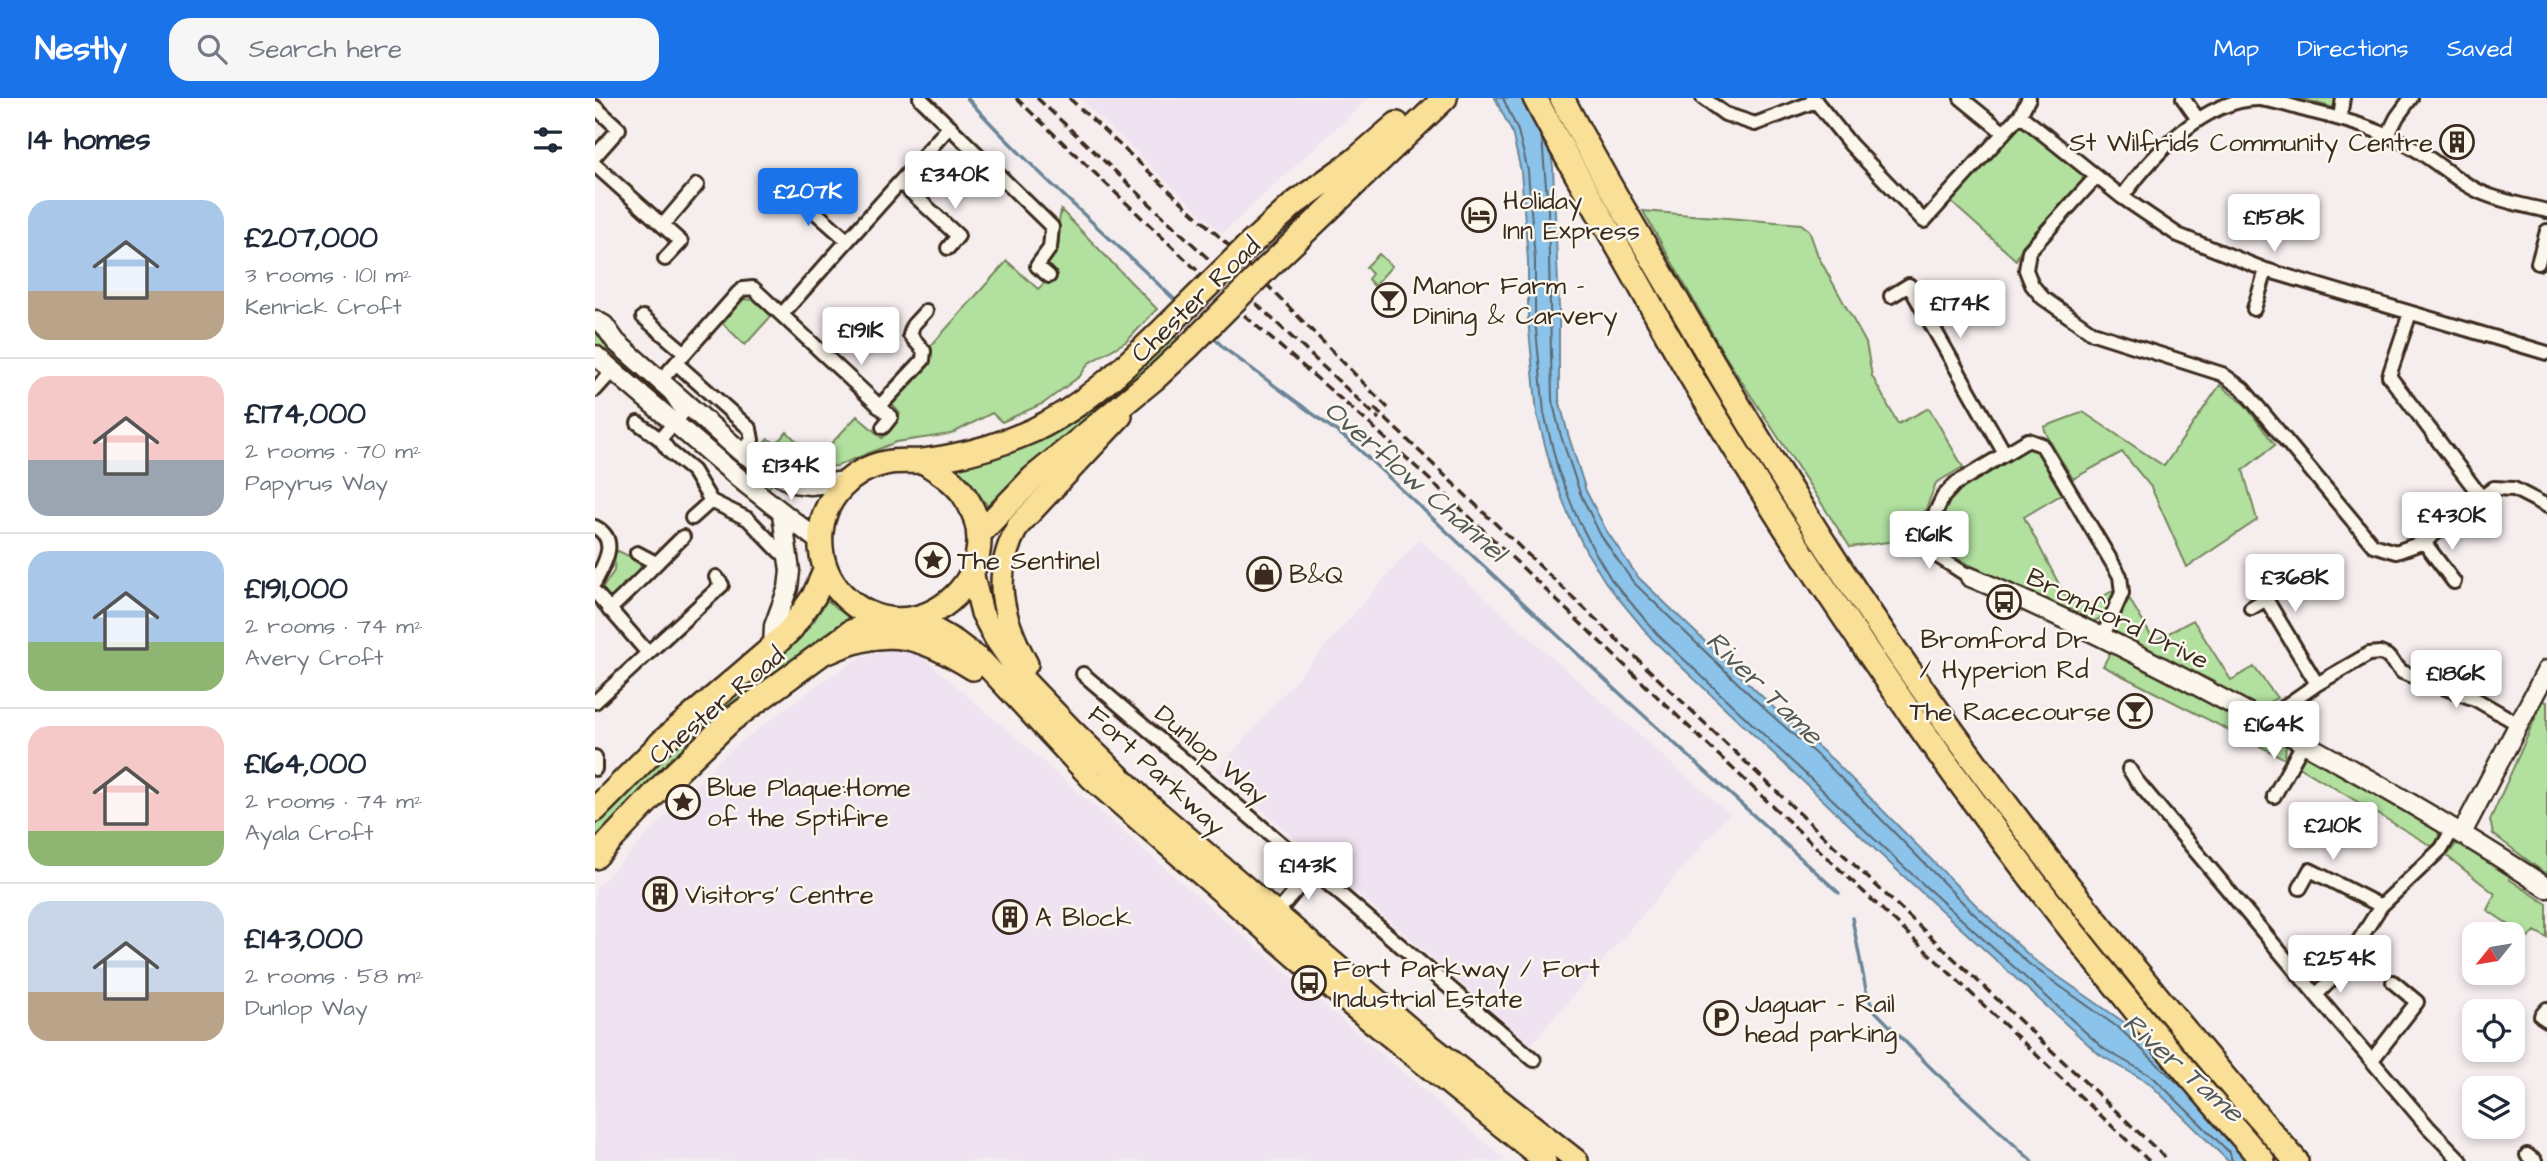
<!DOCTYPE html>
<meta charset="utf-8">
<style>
:root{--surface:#fff;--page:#f6f6f7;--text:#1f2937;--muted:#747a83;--line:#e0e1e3;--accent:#1a73e8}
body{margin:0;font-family:"Architects Daughter",sans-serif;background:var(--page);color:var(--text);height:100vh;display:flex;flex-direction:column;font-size:26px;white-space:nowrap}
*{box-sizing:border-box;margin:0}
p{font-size:23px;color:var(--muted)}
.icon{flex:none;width:38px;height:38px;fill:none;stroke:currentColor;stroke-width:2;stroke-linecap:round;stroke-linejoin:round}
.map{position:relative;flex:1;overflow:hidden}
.panel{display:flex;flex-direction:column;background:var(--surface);width:595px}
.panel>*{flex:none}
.needle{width:46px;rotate:240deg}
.controls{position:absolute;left:1867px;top:824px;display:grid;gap:14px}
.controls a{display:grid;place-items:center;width:63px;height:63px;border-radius:14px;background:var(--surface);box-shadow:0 4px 10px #0003;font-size:35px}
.price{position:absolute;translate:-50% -60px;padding:0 16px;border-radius:7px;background:#fff;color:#222;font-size:23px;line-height:46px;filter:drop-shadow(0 2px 4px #0008)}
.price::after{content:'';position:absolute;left:50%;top:42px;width:21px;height:16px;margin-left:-10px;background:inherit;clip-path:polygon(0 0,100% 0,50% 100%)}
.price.selected{background:var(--accent);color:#fff}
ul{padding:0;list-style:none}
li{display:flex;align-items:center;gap:21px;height:175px;padding:0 28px}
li+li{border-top:2px solid var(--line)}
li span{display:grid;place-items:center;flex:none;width:196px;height:140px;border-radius:21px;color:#555}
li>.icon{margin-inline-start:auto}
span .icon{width:84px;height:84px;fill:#fffc;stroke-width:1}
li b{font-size:30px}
h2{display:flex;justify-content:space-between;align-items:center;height:84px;padding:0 28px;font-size:30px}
header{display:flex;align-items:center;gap:42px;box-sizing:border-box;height:98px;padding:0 35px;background:var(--accent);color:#fff}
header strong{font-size:33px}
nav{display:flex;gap:38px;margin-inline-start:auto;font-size:24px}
.search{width:490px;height:63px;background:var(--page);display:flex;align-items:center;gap:18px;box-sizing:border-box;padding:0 24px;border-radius:21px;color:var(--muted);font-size:26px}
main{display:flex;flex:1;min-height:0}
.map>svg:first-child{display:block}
.built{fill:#f0e3f1}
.green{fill:#b1e09f;stroke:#76855e;stroke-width:2}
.water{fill:#8bc3ea;stroke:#6b8698;stroke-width:2}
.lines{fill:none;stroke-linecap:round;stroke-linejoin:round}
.shore{stroke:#5b6770;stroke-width:2}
.stream{stroke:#6b8698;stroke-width:3.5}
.street-casing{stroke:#3b2a1e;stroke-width:18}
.secondary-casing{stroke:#3b2a1e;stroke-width:23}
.primary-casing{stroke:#3b2a1e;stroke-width:26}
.highway-casing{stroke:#3b2a1e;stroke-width:28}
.street{stroke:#fbf7ec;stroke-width:12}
.secondary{stroke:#fbf7ec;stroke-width:18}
.primary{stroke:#fadf96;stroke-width:21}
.highway{stroke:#fadf96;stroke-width:23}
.rail{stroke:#3b2a1e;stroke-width:3.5;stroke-dasharray:10 5;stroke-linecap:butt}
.highway-bridge-casing{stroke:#3b2a1e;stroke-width:28;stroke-linecap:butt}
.highway-bridge{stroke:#fadf96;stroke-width:23}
.labels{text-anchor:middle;stroke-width:5;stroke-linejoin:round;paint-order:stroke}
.poi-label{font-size:26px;fill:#3b2a1e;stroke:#fbf7ec;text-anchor:start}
.street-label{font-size:26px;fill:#3b2a1e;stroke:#fbf7ec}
.water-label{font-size:28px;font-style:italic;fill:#53585b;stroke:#fbf7ec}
</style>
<header>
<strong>Nestly</strong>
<div class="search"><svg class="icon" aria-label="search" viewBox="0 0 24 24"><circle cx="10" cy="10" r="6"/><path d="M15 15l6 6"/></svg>Search here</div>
<nav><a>Map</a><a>Directions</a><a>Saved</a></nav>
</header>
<main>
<section class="panel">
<h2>14 homes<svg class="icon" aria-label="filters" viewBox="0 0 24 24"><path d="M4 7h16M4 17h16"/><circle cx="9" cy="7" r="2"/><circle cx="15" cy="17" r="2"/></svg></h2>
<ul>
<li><span style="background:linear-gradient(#a9c7e8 65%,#b9a48a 0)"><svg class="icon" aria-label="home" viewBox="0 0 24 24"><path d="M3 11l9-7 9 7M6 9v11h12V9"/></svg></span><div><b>£207,000</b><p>3 rooms · 101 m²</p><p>Kenrick Croft</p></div></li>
<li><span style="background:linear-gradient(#f6c9c9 60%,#9aa5b1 0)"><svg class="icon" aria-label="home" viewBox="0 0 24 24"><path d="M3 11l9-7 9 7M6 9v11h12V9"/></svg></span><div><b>£174,000</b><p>2 rooms · 70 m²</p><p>Papyrus Way</p></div></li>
<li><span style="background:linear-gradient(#a9c7e8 65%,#8fb573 0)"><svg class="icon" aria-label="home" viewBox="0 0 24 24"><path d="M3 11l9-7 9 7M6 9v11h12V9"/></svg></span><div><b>£191,000</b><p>2 rooms · 74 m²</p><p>Avery Croft</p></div></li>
<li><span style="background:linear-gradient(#f6c9c9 75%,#8fb573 0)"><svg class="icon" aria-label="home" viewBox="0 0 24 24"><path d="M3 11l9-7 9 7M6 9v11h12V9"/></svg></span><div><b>£164,000</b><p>2 rooms · 74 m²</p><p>Ayala Croft</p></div></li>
<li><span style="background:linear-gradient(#c9d6e8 65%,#b9a48a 0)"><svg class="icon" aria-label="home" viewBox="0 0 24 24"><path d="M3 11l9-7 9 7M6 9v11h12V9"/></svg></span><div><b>£143,000</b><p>2 rooms · 58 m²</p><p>Dunlop Way</p></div></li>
</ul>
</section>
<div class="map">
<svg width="1952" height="1063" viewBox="0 0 1952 1063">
<rect width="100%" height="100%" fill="#f6eeee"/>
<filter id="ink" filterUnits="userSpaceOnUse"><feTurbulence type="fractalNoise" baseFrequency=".0143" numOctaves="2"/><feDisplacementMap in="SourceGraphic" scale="14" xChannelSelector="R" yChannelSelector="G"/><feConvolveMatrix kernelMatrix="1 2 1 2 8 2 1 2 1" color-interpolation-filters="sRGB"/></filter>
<g filter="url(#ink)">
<path class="built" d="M484,0H774L627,136Z
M824,441L1134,716L936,947L622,672Z
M299,551L327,558L617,811L912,1063H0V791L130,656L226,584L267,558Z"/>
<path class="green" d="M1704,0H1743L1739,10Z
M1421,27L1431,28L1487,74L1488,82L1428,147L1421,162L1356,104Z
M466,112L562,211L532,243L494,265L485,278L449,305L407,324L397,315L356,336L301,344L242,368L224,369L193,366L164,350L173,341L181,345L192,334L221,362L262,318L287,340L305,316L295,304C310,289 333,275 332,252L412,163L443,191L458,177L452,168L464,145L463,129Z
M1048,113L1206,126L1214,132L1223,158L1271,245L1277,278L1303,326L1334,310L1368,369L1341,385L1323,432L1301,443L1255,449L1130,258Z
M784,156L797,168L779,188L773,181L777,176L771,169Z
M146,201L159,202L177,217L150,247L126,224Z
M0,225L62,285L80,313L77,314L0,253Z
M575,234L584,242L508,309L453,352L395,411L376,386L357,370L414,355L450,337Z
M1625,287L1650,307L1680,347L1648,372L1662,422L1592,469L1556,389L1527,354L1478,381C1472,370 1450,338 1449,329L1488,314L1569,368Z
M89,314L176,387L168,397L86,326Z
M1432,351L1441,352L1446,356L1469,395L1429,419L1469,496L1493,507L1521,491C1514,505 1509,527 1490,524L1487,519L1358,459L1338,447C1340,430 1344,414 1354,401C1366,384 1412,362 1432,351Z
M23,453L36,459L49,470L43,479C29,482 28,485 22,497L18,500L11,498L7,491L19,473L20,455Z
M1534,500L1559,543L1598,522L1636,582L1659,569L1682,600L1667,608L1658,610L1616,582L1524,539L1519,531Z
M232,502L263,527L0,747V723L117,609L197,548L219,523Z
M1517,551L1691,645L1690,661L1508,568Z
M1948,603L1952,604V777L1898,736L1895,722Z
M1711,657H1719L1842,729L1844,739L1838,749L1701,667Z
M1861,746L1870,747L1916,776L1914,781L1952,806V840L1940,833L1934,840L1892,812L1900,796L1852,758Z"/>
<path class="water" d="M900,0H943L954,40L958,69L964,209V301L973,336L991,393L1011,432L1043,479L1178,609L1239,663L1382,808L1438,861L1530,925L1638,1028L1671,1063H1633L1554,985L1505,957L1302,772L1057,541L1011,485L991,453L974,418L957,374L942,316L933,221V162L926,73L917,34Z"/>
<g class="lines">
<path class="shore" d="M908,0L923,33L933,73L940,162V221L949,315L963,372L980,415L997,449L1016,481L1062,536L1307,767L1509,951L1558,979L1635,1055L1637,1063
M947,41L953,112L957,302L966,338L985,395L1005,436L1038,484L1173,614L1234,668L1377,814L1434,866L1525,931L1587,989"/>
<path class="stream" d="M372,0C438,73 513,137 584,206
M617,238L630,251L756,344L1033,603L1244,795
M1257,820L1271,892L1278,911L1338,972L1437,1063"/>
<g class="street-casing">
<path id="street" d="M325,0L457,129L455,150L442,168L454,178
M1108,0L1130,16L1160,26L1221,3
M1218,0L1256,47L1329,123L1425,17L1434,0
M1366,0L1408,34
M1588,0L1602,20
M0,9L24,31L0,58
M1425,17L1527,99L1583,137L1671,172L1952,255
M1745,20L1748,0
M1793,37L1802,19L1816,0
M0,67L86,144L70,161
M1501,79L1434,153L1431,172L1437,187L1448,200L1498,235L1627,276L1648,291L1778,447L1801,454L1829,444L1899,390L1919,391L1952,408
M305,84L363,138L353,150
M174,97L186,84L252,142
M1527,99C1557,58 1609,0 1665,1C1683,3 1701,10 1718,14C1752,22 1787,32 1818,50C1843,64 1863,85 1890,96C1910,104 1932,108 1952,113
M68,127L102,87
M1943,165L1952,133
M1296,198L1314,187L1410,356
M1659,211L1671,172
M1815,215L1794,278L1887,400
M187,216L355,28
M48,219L90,255
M82,266L155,331L157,342L146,354
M0,292L19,271
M284,309L328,262L329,253L315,237L318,227L331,213
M43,325L65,341L75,354L98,373L116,403L153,421L185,454
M65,341L88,315L66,282L143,195L148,191L158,190L296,319L288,329
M97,420L116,403
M0,429C25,442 9,466 0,484
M1829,444L1859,484
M42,455L61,465
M1375,479L1328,449L1331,434L1348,399L1360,386L1433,342L1447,347L1525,478L1527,495L1508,538
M0,494L53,555L0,604
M1656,510L1671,501L1722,586
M14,512C40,488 63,463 88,439
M53,555L127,487L121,479
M488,576L939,962
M1674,626L1686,611L1722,586L1774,556L1785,555L1792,558L1807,574L1880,601L1925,627
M0,659V671
M1534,671L1541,682L1721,897
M1679,698L1709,644
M1859,729L1847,750L1786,808L1744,874L1721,897L1834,1030L1866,1063
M1705,790L1715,772L1786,808
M682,815L718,772
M1952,911L1946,918L1952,922
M1777,962L1822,904L1798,884
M1932,1057L1940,1063"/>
</g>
<g class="secondary-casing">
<path id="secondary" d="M0,222L9,227L21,244L146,354L176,373L198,385L215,387L252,383
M0,257L151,386L225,444
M1375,479C1481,523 1582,576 1683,631C1775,681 1865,732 1952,790
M178,549L179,528L193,490L195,473L187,416
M1867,735L1952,572"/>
</g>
<g class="primary-casing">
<path id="primary" d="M377,474L387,515L400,540L428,581L476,631L549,702L825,939L982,1063
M322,521L360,543L388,564L497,681L756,907L950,1063
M235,554C296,528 323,538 378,571
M432,566C406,518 396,477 423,428L526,318"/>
</g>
<g class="highway-casing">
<path id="highway" d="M940,0C970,58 1003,113 1035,170C1063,219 1089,269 1119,316C1280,580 1464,831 1668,1063
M967,0C999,64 1037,125 1073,187C1133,292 1196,396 1263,497C1395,696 1545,883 1701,1063
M651,150L699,106L759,63L802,26
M671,171L850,0
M328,363C343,373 359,382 369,397C424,477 315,567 247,496C230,478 224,458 226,434C229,399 257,372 290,365C302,362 315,364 327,363C337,362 348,360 358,358C385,353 414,343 439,332C490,308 532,267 572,228
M384,436L438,380L560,280L593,249
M0,712L68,643L171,555L196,531L219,498L231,471
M0,759L70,685L136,622L256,534L294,521"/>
</g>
<use href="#street" class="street"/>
<use href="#secondary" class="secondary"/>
<use href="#primary" class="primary"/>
<use href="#highway" class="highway"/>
<path class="rail" d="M421,0L649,217L778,329L862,407L1117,651L1554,1063
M442,0L784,321
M474,0L630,144L795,312
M779,310L1202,713L1574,1063"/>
<g class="highway-bridge-casing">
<path id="highway-bridge" d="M572,228L651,150
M593,249L671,171"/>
</g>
<use href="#highway-bridge" class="highway-bridge"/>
</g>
</g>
<defs>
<g id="building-ring" transform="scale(1.75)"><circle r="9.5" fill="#fbf7ec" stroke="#3b2a1e" stroke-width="1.5"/><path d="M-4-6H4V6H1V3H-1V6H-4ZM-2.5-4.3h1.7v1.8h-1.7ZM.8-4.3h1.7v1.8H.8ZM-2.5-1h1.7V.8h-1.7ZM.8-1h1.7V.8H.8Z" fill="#3b2a1e"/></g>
<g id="hotel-ring" transform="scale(1.75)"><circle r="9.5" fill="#fbf7ec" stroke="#3b2a1e" stroke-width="1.5"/><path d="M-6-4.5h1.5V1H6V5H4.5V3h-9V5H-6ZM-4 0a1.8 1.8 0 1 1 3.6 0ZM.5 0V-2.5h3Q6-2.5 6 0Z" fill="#3b2a1e"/></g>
<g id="bar-ring" transform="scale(1.75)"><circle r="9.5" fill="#fbf7ec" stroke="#3b2a1e" stroke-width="1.5"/><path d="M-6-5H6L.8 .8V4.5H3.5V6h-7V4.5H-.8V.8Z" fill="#3b2a1e"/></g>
<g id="sight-ring" transform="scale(1.75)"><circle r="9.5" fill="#fbf7ec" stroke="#3b2a1e" stroke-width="1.5"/><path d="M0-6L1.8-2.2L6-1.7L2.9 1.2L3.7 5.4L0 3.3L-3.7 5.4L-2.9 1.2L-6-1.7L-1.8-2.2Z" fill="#3b2a1e"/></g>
<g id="shop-ring" transform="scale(1.75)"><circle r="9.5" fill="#fbf7ec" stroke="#3b2a1e" stroke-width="1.5"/><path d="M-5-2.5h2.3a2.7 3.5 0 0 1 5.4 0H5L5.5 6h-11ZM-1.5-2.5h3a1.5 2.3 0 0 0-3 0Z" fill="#3b2a1e"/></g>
<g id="bus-ring" transform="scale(1.75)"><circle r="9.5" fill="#fbf7ec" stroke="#3b2a1e" stroke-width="1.5"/><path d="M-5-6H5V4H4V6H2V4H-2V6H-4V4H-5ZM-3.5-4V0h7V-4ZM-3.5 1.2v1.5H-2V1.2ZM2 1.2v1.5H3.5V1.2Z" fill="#3b2a1e"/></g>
<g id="parking-ring" transform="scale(1.75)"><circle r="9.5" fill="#fbf7ec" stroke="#3b2a1e" stroke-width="1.5"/><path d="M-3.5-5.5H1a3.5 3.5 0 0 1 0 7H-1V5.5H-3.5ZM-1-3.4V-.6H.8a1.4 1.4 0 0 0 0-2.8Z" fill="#3b2a1e"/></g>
</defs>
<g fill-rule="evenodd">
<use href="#building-ring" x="1862" y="44"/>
<use href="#hotel-ring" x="884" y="117"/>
<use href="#bar-ring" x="794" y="202"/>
<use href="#sight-ring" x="338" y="462"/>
<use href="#shop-ring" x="669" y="476"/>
<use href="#bus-ring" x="1409" y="504"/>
<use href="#bar-ring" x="1540" y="613"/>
<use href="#sight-ring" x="88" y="704"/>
<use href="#building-ring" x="65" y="796"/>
<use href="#building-ring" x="415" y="819"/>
<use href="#bus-ring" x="714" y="885"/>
<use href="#parking-ring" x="1126" y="920"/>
</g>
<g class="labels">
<g class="poi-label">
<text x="1838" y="53" text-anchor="end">St Wilfrids Community Centre</text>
<text x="908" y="111">Holiday<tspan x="908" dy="30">Inn Express</tspan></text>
<text x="818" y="196">Manor Farm -<tspan x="818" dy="30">Dining &amp; Carvery</tspan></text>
<text x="362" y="471">The Sentinel</text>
<text x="694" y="485">B&amp;Q</text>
<text x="1409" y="550" text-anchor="middle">Bromford Dr<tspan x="1409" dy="30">/ Hyperion Rd</tspan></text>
<text x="1516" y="622" text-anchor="end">The Racecourse</text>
<text x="112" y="698">Blue Plaque:Home<tspan x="112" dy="30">of the Sptifire</tspan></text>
<text x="90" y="805">Visitors' Centre</text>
<text x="440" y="828">A Block</text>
<text x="738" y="879">Fort Parkway / Fort<tspan x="738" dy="30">Industrial Estate</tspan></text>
<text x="1150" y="914">Jaguar - Rail<tspan x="1150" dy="30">head parking</tspan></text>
</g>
<g class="street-label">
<text transform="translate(600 201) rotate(-44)" y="9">Chester Road</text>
<text transform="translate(1523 520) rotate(26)" y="9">Bromford Drive</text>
<text transform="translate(121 607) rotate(-40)" y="9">Chester Road</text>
<text transform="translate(617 656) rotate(40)" y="9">Dunlop Way</text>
<text transform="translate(562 672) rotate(43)" y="9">Fort Parkway</text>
</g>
<g class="water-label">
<text transform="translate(821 382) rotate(41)" y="10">Overflow Channel</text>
<text transform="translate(1170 589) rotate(44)" y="10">River Tame</text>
<text transform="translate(1589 969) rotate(41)" y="10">River Tame</text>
</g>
</g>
</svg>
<div class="controls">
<a><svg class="needle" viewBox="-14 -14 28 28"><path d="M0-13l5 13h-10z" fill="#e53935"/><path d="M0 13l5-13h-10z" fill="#747a83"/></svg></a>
<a><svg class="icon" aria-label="locate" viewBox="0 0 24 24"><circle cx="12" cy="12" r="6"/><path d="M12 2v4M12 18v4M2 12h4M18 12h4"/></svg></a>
<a><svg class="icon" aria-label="layers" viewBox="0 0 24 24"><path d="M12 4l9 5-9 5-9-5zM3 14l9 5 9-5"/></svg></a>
</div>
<b class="price" style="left:360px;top:113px">£340K</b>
<b class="price selected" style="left:213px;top:130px">£207K</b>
<b class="price" style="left:1679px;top:156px">£158K</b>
<b class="price" style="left:1365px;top:242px">£174K</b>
<b class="price" style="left:266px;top:269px">£191K</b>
<b class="price" style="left:196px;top:404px">£134K</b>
<b class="price" style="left:1857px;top:454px">£430K</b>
<b class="price" style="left:1334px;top:473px">£161K</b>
<b class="price" style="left:1700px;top:516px">£368K</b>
<b class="price" style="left:1861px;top:612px">£186K</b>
<b class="price" style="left:1679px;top:663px">£164K</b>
<b class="price" style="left:1738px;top:764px">£210K</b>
<b class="price" style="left:713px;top:804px">£143K</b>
<b class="price" style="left:1745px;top:897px">£254K</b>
</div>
</main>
